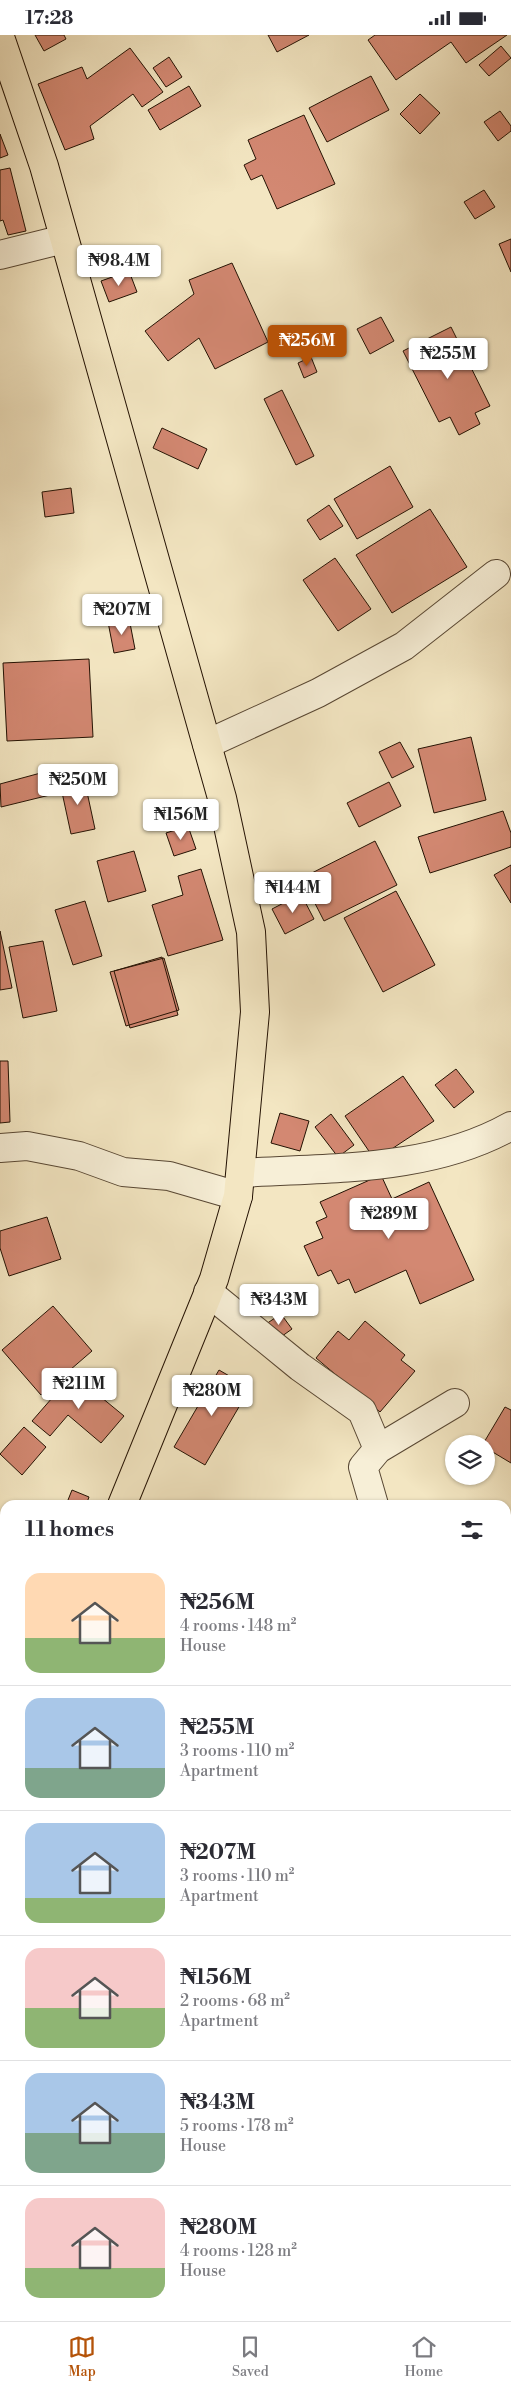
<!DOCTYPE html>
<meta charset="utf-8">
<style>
:root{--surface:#fff;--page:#f2f2f3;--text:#2b2b33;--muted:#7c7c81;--line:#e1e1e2;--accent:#b45309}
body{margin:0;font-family:"Libre Bodoni",serif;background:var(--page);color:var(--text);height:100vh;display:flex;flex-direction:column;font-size:19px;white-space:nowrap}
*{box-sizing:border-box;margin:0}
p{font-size:16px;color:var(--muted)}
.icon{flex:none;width:28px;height:28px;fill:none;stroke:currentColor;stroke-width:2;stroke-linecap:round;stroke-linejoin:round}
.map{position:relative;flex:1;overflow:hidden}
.sheet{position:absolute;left:0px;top:1465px;width:511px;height:821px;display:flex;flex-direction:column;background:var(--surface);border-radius:15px 15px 0 0;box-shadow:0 1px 4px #0004}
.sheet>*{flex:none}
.tools{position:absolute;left:445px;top:1400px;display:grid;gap:10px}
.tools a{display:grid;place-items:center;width:50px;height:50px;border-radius:50%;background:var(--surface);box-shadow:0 1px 4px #0004;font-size:25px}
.price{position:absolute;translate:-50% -42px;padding:0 11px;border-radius:5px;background:#fff;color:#222;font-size:16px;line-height:32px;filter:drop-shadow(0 1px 2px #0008)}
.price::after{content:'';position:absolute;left:50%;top:30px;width:15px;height:11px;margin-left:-8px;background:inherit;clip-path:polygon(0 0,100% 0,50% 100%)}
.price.selected{background:var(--accent);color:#fff}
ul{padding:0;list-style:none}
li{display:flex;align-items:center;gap:15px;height:125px;padding:0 25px}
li+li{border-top:1px solid var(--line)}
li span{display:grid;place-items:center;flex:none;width:140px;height:100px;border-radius:15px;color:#555}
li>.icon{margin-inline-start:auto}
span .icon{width:60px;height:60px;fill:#fffc;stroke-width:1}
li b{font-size:21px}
h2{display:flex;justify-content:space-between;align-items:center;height:60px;padding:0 25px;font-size:21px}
.status{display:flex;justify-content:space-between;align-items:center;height:35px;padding:0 25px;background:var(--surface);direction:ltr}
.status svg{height:14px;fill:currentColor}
.tabs{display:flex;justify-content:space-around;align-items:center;height:70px;border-top:1px solid var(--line);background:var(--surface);font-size:14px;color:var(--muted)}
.tabs a{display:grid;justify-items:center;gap:2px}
.tabs .selected{color:var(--accent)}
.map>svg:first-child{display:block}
.building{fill:#d38872;stroke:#241203}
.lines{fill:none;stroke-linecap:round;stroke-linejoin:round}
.minor-casing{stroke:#584733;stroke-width:30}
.major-casing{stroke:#241203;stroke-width:30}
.minor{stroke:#f7efd7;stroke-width:28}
.major{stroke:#f3e6c2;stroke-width:28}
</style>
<div class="status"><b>17:28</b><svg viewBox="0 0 49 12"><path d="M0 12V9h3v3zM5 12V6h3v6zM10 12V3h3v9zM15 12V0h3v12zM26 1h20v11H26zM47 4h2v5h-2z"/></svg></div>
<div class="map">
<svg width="511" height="2286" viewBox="0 0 511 2286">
<rect width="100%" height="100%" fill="#f3e6c2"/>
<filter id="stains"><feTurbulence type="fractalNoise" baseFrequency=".004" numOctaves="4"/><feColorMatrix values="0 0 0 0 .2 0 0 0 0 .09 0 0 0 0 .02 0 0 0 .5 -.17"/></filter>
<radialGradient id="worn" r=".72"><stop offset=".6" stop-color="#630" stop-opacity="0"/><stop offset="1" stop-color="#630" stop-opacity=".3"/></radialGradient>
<path class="building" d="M35,0H64L66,4L44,16Z
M268,0H309L277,17Z
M375,0H507L466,28L451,7L396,45L368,5Z
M501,11L511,23L489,41L479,30Z
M130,13L163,57L142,72L133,59L90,91L94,104L65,115L38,49L82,32L87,44Z
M169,22L182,42L166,52L153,33Z
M371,41L389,75L327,107L309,73Z
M189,51L201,71L160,95L148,75Z
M420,59L440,78L420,99L400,79Z
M500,76L511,91V96L498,106L484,87Z
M304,80L335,149L277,174L262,140L251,145L244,130L256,124L248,105Z
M0,99L8,120L0,123Z
M10,133L26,196L8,200L3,185L0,186V135Z
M484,155L495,172L475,184L464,167Z
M511,204V237L499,209Z
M232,228L268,307L215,334L199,303L168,326L145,296L194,259L189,245Z
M129,236L137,257L109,267L101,246Z
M381,282L394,306L370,319L357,294Z
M451,292L490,371L475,378L480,389L459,400L450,382L439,387L403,316Z
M311,322L317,337L304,343L298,328Z
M282,355L314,421L296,430L264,364Z
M162,393L207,414L198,434L153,413Z
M390,431L413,472L357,504L334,464Z
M71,453L74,478L45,482L42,457Z
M329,470L343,491L320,505L307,485Z
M430,474L467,532L392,578L356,520Z
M335,523L371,574L338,596L303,545Z
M129,583L135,614L114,618L108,587Z
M89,624L93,702L7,706L3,628Z
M471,702L486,765L434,778L418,714Z
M400,707L414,732L392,743L379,717Z
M48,736L54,759L1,772L0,749Z
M84,743L95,794L71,799L60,748Z
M389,747L401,771L359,792L347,768Z
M503,776L511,798V812L430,838L418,802Z
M188,791L196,814L174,821L166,798Z
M375,806L397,850L324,886L302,843Z
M134,816L146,856L108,867L97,826Z
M511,830V868L494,840Z
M201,834L223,905L168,921L152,870L183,860L178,841Z
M396,856L435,930L383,957L344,883Z
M301,859L314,884L285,899L272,874Z
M85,866L102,921L73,930L55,875Z
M0,896L12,953L0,955Z
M43,906L57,976L23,983L9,912Z
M162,922L178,980L130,993L114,936Z
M164,923L179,975L126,991L110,937Z
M0,1026H8L10,1087L0,1088Z
M456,1034L474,1057L454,1073L435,1050Z
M403,1041L434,1086L375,1125L345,1081Z
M280,1078L309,1086L300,1116L271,1108Z
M331,1079L354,1110L338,1122L315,1092Z
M381,1140L392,1164L429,1147L474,1245L420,1269L406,1235L355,1258L349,1244L338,1249L331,1235L318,1241L304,1211L323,1203L316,1187L327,1182L320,1167Z
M47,1182L61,1224L9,1241L0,1213V1196Z
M53,1271L92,1316L41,1360L2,1315Z
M281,1279L292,1294L278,1304L266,1289Z
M365,1286L405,1320L401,1325L415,1336L380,1377L316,1323L338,1296L349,1305Z
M219,1335L250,1353L205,1430L174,1412Z
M73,1339L124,1381L101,1408L68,1380L50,1401L32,1386Z
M505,1372L511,1375V1428L486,1413V1409H483Z
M24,1392L46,1412L22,1440L0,1419Z
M72,1455L89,1462L86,1470H66Z
M511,1578V1603L506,1598V1582Z"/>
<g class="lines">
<g class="minor-casing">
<path id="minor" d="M0,220L64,204
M207,709L318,658L404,611L496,539
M0,1113L27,1111L79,1121L123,1137L169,1141L238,1161
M241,1138C332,1132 429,1137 511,1091
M208,1257L300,1332L362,1376L378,1414L363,1432L374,1470
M378,1414L455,1368"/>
</g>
<g class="major-casing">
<path id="major" d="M0,2L44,131L222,763L251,897L255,977L238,1161L214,1244L122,1470
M360,2281L368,2286"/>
</g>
<use href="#minor" class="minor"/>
<use href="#major" class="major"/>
</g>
<rect width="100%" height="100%" filter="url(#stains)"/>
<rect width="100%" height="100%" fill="url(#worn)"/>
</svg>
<div class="tools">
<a><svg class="icon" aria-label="layers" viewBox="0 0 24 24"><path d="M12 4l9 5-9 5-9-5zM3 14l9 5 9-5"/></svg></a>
</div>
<b class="price" style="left:119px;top:252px">₦98.4M</b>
<b class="price selected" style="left:307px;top:332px">₦256M</b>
<b class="price" style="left:448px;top:345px">₦255M</b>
<b class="price" style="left:122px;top:601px">₦207M</b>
<b class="price" style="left:78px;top:771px">₦250M</b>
<b class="price" style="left:181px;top:806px">₦156M</b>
<b class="price" style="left:293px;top:879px">₦144M</b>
<b class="price" style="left:389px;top:1205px">₦289M</b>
<b class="price" style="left:279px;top:1291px">₦343M</b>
<b class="price" style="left:79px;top:1375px">₦211M</b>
<b class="price" style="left:212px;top:1382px">₦280M</b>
<section class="sheet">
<h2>11 homes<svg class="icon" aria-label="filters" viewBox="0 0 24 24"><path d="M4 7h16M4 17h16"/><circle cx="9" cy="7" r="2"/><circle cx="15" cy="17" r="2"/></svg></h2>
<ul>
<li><span style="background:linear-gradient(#ffd9b3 65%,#8fb573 0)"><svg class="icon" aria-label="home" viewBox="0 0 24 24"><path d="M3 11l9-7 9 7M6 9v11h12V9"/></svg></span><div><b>₦256M</b><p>4 rooms · 148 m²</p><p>House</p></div></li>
<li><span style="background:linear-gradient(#a9c7e8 70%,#7fa58c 0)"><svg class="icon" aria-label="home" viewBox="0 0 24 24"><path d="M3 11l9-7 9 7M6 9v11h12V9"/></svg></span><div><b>₦255M</b><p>3 rooms · 110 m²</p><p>Apartment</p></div></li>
<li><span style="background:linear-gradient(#a9c7e8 75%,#8fb573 0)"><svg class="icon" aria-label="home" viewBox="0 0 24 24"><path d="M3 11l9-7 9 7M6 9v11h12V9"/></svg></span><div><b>₦207M</b><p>3 rooms · 110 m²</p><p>Apartment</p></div></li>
<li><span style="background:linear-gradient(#f6c9c9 60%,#8fb573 0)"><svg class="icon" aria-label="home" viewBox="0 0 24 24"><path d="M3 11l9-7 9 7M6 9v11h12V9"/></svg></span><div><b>₦156M</b><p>2 rooms · 68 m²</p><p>Apartment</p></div></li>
<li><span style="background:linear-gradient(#a9c7e8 60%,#7fa58c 0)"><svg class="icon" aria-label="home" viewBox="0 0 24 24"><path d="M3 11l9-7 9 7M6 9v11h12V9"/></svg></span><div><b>₦343M</b><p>5 rooms · 178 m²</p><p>House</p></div></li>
<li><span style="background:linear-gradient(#f6c9c9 70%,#8fb573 0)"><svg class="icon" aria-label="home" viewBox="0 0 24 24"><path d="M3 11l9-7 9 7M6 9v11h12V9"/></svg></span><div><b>₦280M</b><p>4 rooms · 128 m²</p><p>House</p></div></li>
</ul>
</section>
</div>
<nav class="tabs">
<a class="selected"><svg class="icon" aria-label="map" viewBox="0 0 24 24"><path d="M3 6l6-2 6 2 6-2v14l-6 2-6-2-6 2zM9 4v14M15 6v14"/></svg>Map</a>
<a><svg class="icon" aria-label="saved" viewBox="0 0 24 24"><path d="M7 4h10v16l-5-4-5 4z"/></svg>Saved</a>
<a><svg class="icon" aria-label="home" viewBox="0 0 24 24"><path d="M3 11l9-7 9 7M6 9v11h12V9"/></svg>Home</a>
</nav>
